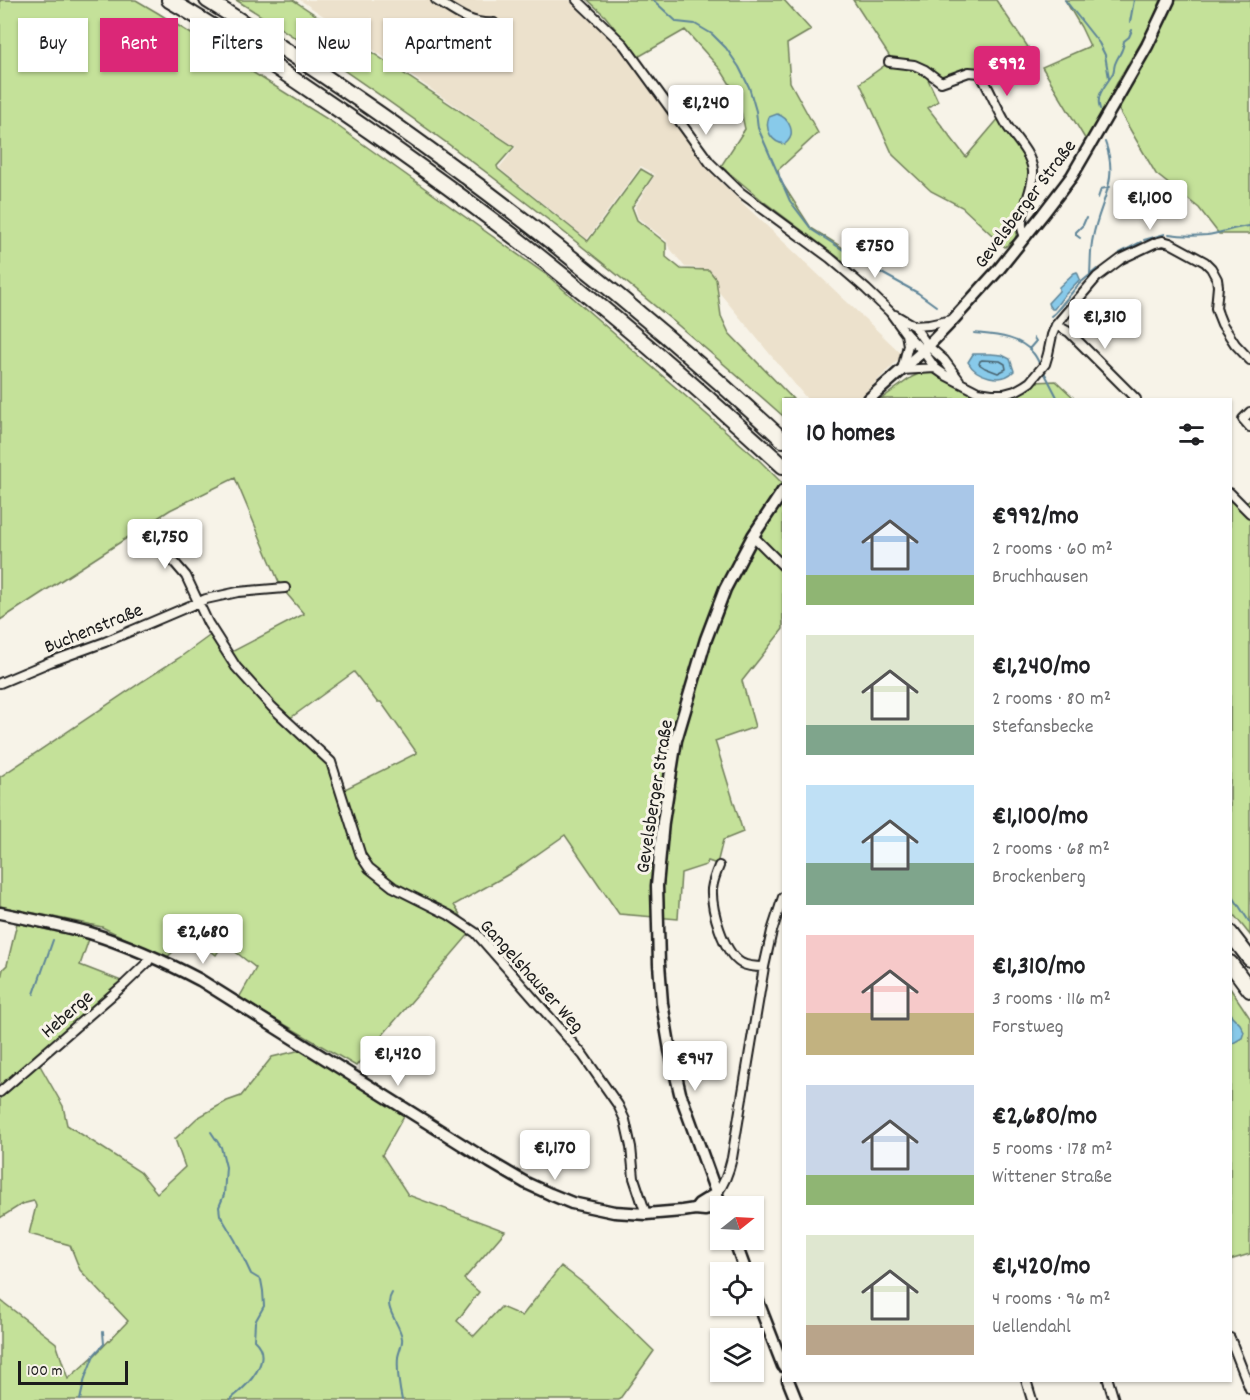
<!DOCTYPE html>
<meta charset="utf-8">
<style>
:root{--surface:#fff;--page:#f2f2f2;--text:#202124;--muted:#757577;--accent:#db2777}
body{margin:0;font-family:Dekko,sans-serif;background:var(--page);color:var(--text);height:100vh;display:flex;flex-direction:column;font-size:22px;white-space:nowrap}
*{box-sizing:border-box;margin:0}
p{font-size:20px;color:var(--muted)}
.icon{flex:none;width:33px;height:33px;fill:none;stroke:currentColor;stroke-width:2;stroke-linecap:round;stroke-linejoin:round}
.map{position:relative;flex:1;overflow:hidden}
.drawer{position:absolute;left:782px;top:398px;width:450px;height:984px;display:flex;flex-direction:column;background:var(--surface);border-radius:0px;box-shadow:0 2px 4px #0004}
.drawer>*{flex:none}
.banner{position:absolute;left:18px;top:18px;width:570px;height:54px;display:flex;gap:12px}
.needle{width:39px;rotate:72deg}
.controls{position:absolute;left:710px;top:1196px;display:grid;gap:12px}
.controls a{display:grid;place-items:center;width:54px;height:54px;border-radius:0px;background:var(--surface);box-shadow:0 2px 4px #0004;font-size:30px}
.scale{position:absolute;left:18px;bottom:15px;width:110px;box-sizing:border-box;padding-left:6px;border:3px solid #1c1c1c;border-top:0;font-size:16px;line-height:21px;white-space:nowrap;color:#1c1c1c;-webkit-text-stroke:4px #f7f3e8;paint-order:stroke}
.price{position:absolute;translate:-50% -51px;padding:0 14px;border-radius:6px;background:#fff;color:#222;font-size:20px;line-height:39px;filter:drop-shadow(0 2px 3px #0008)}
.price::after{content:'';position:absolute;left:50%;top:36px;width:18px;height:14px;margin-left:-9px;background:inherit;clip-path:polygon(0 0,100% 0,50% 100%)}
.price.active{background:var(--accent);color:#fff}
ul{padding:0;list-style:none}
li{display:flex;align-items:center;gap:18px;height:150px;padding:0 24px}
li span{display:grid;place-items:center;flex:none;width:168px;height:120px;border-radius:0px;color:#555}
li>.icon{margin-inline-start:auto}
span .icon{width:72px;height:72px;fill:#fffc;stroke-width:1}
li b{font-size:26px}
h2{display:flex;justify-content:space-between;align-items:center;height:72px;padding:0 24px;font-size:26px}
.tag{padding:0 21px;border-radius:0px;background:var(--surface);box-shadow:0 2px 4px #0004;font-size:21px;line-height:54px}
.tag.active{background:var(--accent);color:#fff}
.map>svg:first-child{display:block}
.built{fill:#ece1cc}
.green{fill:#c4e199;stroke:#707e5a;stroke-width:1.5;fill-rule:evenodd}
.water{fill:#88caea;stroke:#5d8498;stroke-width:1.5}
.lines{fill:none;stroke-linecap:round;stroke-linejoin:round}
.shore{stroke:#47626e;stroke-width:1.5}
.stream{stroke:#5d8498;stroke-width:2}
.street-casing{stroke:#1c1c1c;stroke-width:12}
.secondary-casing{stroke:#1c1c1c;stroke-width:15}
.highway-casing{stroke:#1c1c1c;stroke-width:18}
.street{stroke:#f7f3e8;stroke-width:8}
.secondary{stroke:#f7f3e8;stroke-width:10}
.highway{stroke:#f7f3e8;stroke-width:14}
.labels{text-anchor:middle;stroke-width:6;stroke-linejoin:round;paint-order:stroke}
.street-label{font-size:20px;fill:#1c1c1c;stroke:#f7f3e8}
</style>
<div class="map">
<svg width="1250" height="1400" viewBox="0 0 1250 1400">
<rect width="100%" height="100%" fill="#f7f3e8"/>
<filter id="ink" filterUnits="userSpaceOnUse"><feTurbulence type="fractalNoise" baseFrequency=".0167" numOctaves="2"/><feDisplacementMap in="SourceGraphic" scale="12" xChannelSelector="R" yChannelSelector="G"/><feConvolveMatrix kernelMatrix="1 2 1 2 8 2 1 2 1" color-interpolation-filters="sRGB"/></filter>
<g filter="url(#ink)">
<path class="built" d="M300,0H570L620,49L712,174L902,354L899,359L859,399H807L699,268L685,267L668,246L667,241L638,218L635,207L655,175L641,166L587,239L499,168L516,147Z"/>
<path class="green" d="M0,0H136L158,13L332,122L548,276L760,461L783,484V629L742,681L755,727L715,741L743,832L723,840L717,864L708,861L706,865L681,873L678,919L619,914L565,835L509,874L454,905L471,932L356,1066L239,998L256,968L224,943L216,955L191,936L166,958L102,927L0,906V777L143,681L179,658L212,634L224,656L304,614L281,587L235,478L170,510L0,620ZM354,672L377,702H381L417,753L343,790L329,764L289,719Z
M236,0H293L514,147L497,166L498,169L588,241L641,169L653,176L632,207L637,220L666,243V257L681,269L709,270L716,279L721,316L729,333L793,399H783V416C612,264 430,121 236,0Z
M588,0H784L811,30L787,44L790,82L818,133L778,170L780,180L811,228L851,253L843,261L763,201L721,166L745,129L738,97L721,70L685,30L638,57L605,16Z
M853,0H996L1028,47L982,71L968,69L940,78L926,75L938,101L928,108L966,157L1000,117L1025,155L1030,167V186L1015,239L1005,247L962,207L931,191L893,155L860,83L892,60Z
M1065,0H1161L1148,31L1120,77L1087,142L1042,67L1090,46L1081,27Z
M1176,0H1250V234H1219L1199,208L1156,174L1117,107C1139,72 1160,37 1176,0Z
M923,372L938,374L959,387L978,396L993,397L1015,394L1035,382L1056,381L1075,399H881L912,377Z
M1230,496L1244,504L1250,499V935L1230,910Z
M17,923L89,939L80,965L124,982L38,1062L63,1106L67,1125L140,1172L157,1193L185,1167L175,1139L197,1118L227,1101L241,1096L272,1057L305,1049L406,1112L382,1155L408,1195L505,1231L464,1279L479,1292L457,1321L474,1336L501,1307L522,1316L561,1266L587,1286L654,1351L619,1400H0V1300L56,1343L68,1379L95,1355L128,1321L80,1270L70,1245L29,1234L36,1206L34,1201L22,1204L0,1218V982L3,969L7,965Z
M1230,988L1250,1018V1254L1230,1260Z"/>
<path class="water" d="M777,114C790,118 797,135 785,144C772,143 764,130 769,117Z
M1077,272L1080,279L1063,297L1054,309H1052L1049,306L1048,303L1059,291V287L1074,273Z
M973,354H991L1002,355L1010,359L1014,371C1002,384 976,377 968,362Z
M1230,1014L1240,1024L1244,1032L1242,1038L1230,1045Z"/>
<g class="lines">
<path class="shore" d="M982,360L1000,361L1005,364L1006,369L998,373L985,368L979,364L980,361Z"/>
<path class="stream" d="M653,0L677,22L695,24L712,34L726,48L739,67L749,87L756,111L758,128L790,201L812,230L851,255
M1065,0L1099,43L1105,55L1109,78
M1130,22L1134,0
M1100,109C1095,94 1106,86 1113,73C1114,71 1114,67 1115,64C1119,53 1123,53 1124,41L1129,37L1132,30
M1098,198L1101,189L1110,187
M1169,234C1181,236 1194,236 1207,235C1222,233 1235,227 1250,226
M1080,238L1076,235V232L1083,225L1086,218
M1144,240L1165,234
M1120,253L1141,242
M858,260L918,293L936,306
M1090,274C1091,262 1090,249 1093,237C1100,200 1120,182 1105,142
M1051,316L1055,313L1079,284L1097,269
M974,333C993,335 1020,336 1033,353C1036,356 1038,361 1040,365
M1029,349L1036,341L1034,338
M1043,370L1058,399
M1230,892L1250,923
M34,994L53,940
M211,1132L221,1147L226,1167L224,1195L219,1207L220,1215L235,1240L251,1274L261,1280L263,1291L264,1306L255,1322L254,1340C275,1359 247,1386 232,1398L231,1400
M392,1293C382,1308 400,1323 402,1338C403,1344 399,1351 398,1357C397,1371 399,1386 402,1400
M80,1400L85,1378L94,1355L104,1344L103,1332"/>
<g class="street-casing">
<path id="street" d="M436,0C455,12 471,25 494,23
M577,0L624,45L710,163L740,192L830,258L866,289L890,312L906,334L923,351L935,368L945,375L978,392L992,394H1004L1015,391L1024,386L1030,382L1045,364L1048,354L1052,335L1056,325L1097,277L1121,259L1155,243L1163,241L1170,243L1205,262L1211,268L1217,279L1218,286L1216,308L1218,314L1222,324L1235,344L1250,360
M889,62L914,65L925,70L941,82L969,72L980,73C990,91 998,110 1008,127C1017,140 1031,154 1033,171C1035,190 1013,222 1026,237
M895,315L914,326L928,346L944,360L959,380
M1056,325L1069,332L1136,399
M914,326L929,325L952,320
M906,334L908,345L902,370L935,368
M1250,412L1243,419L1250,427
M1230,493L1250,513
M144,530L168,555L186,576L208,623L236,667L272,707L331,762L361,856L369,868L393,887L449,915L476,933L583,1055L618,1105L625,1120L631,1147L634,1178L646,1214
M753,536L783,566
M0,683L50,662L105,642L206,599L238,592L285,588
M719,866C716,873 713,881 712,889C711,909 723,952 741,963C748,967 757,967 764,967
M0,1092L125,984L148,962L151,956
M717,1193C725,1183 729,1171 732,1158L764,967L772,931L783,897
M1230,1338L1250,1389
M1026,1380L1032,1400
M1108,1380L1114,1400"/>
</g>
<g class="secondary-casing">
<path id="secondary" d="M869,399L923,351L950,323L999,269L1043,214L1072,176L1101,126L1147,46L1169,0
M0,913C30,919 60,925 90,933C128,945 164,961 200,980L490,1162L526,1183L550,1194L572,1203L614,1212L646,1214L682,1211L695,1209L705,1210L721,1205
M721,1206L680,1093L670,1050L662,1003L659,964L657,886L663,822L676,740L706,639L725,589L753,536L783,491
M695,1209L699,1204L717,1193
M734,1239L746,1272
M753,1289L783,1366
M788,1380L796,1400"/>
</g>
<g class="highway-casing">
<path id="highway" d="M169,0C219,29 267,61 314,93C385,141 454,190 521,242C611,313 698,388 783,466
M207,0C413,128 606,276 783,440
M1230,933L1250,959
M1230,963L1250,990"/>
</g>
<use href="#street" class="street"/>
<use href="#secondary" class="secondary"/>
<use href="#highway" class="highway"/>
</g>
</g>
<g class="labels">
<g class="street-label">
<text transform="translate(1024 203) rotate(-53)" y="7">Gevelsberger Straße</text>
<text transform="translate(93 627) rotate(-22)" y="7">Buchenstraße</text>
<text transform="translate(653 796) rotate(-81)" y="7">Gevelsberger Straße</text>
<text transform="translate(533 975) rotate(48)" y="7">Gangelshauser Weg</text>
<text transform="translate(66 1013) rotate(-41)" y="7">Heberge</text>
</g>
</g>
</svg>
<div class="controls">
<a><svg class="needle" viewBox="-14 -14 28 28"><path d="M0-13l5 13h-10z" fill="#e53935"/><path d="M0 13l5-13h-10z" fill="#757577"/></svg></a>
<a><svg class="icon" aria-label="locate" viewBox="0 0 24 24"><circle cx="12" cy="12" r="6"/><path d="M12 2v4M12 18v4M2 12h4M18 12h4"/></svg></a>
<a><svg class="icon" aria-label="layers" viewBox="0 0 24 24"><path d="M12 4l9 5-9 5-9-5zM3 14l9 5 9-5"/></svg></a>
</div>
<div class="scale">100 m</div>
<b class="price active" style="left:1007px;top:97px">€992</b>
<b class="price" style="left:706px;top:136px">€1,240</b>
<b class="price" style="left:1150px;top:231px">€1,100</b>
<b class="price" style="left:875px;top:279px">€750</b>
<b class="price" style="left:1105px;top:350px">€1,310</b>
<b class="price" style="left:165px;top:570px">€1,750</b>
<b class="price" style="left:203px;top:965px">€2,680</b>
<b class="price" style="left:398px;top:1087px">€1,420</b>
<b class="price" style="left:695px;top:1092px">€947</b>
<b class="price" style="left:555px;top:1181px">€1,170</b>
<div class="banner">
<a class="tag">Buy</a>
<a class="tag active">Rent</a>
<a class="tag">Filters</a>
<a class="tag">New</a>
<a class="tag">Apartment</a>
</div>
<section class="drawer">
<h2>10 homes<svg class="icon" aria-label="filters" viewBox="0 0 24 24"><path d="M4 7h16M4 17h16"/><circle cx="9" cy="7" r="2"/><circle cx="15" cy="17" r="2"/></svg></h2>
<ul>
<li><span style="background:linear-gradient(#a9c7e8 75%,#8fb573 0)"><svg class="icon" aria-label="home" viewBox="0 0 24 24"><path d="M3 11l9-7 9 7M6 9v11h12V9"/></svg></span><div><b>€992/mo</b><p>2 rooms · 60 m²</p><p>Bruchhausen</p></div></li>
<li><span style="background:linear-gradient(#dfe7d0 75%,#7fa58c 0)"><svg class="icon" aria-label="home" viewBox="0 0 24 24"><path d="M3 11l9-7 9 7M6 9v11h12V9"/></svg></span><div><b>€1,240/mo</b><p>2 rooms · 80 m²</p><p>Stefansbecke</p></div></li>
<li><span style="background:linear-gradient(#bfe0f5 65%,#7fa58c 0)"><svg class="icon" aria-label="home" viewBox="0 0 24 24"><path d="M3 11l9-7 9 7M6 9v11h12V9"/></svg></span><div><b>€1,100/mo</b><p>2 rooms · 68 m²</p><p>Brockenberg</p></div></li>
<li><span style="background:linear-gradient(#f6c9c9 65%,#c2b280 0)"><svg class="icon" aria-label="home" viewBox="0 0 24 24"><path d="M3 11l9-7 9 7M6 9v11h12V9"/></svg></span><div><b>€1,310/mo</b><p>3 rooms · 116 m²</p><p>Forstweg</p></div></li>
<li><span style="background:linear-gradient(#c9d6e8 75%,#8fb573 0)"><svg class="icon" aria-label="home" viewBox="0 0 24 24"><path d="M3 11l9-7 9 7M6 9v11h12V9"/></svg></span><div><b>€2,680/mo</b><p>5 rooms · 178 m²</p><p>Wittener Straße</p></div></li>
<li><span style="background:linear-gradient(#dfe7d0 75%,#b9a48a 0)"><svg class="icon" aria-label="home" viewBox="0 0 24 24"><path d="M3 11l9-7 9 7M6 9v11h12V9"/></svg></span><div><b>€1,420/mo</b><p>4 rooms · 96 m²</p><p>Uellendahl</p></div></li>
</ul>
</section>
</div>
